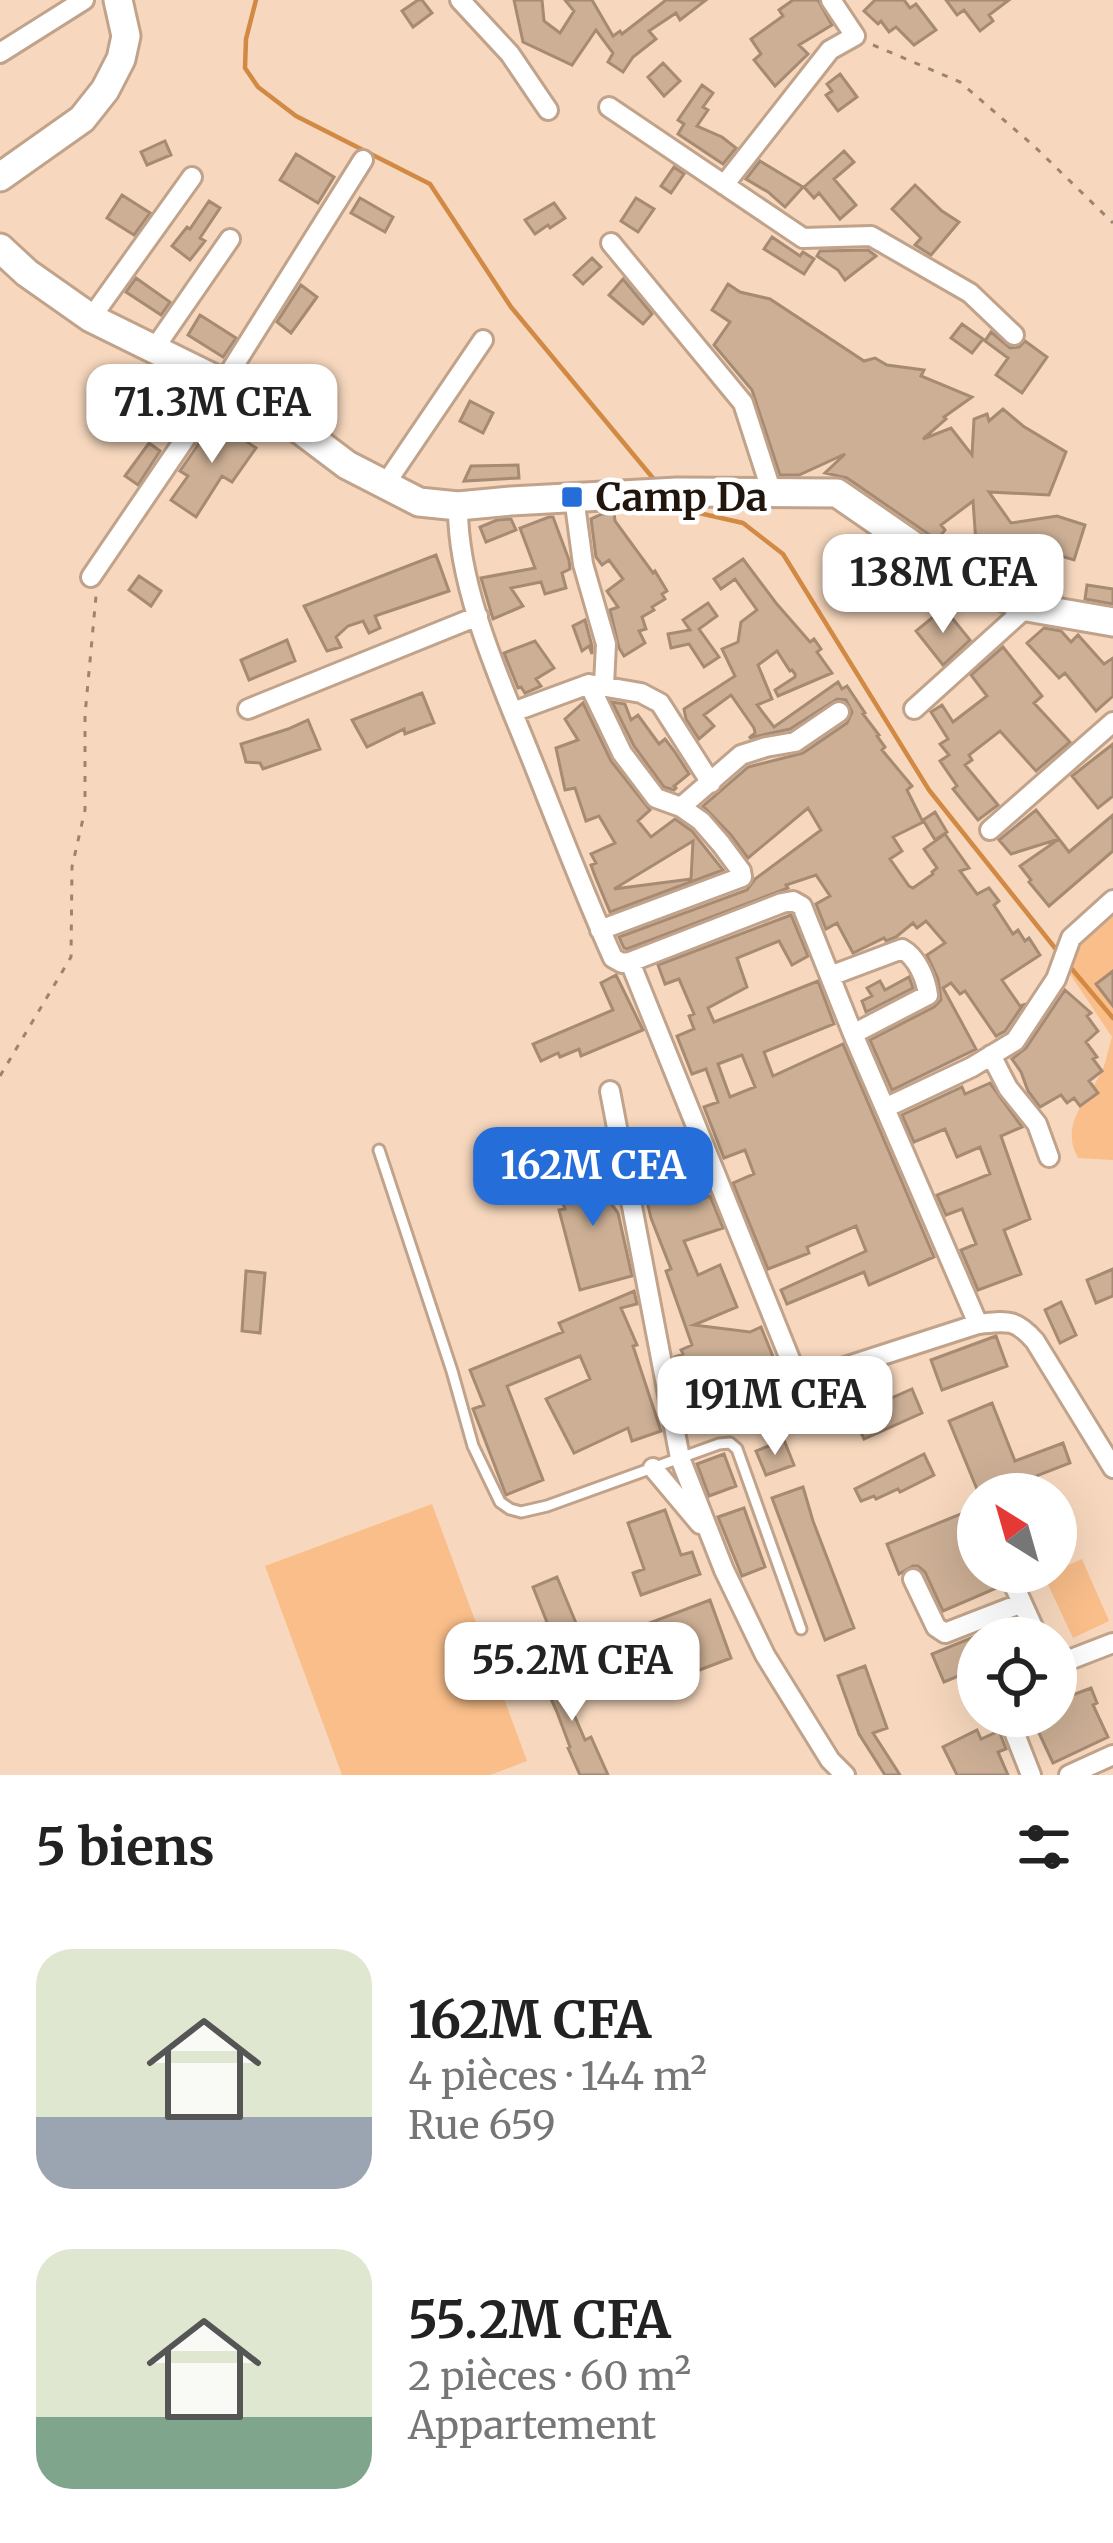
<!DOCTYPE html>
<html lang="fr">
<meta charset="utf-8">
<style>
:root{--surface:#fff;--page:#f6f6f6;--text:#222;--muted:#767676;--accent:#256dd9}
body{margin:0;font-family:Merriweather,serif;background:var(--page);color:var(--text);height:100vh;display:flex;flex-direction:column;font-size:45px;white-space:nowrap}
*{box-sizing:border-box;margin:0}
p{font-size:39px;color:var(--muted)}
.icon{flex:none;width:66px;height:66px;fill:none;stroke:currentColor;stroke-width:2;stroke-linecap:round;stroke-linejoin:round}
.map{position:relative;height:1775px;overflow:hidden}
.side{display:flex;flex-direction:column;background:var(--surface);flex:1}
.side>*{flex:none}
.needle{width:78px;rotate:323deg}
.tools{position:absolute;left:957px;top:1473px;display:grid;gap:24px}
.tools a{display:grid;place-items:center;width:120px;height:120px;border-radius:50%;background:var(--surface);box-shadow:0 12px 48px #0002;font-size:60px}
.price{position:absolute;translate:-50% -102px;padding:0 27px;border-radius:24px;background:#fff;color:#222;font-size:39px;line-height:78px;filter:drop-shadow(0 3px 6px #0008)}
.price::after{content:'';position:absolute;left:50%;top:72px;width:36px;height:27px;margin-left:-18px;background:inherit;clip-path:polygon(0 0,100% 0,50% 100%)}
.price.current{background:var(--accent);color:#fff}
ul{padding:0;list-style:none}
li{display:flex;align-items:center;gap:36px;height:300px;padding:0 36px}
li span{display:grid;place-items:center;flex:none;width:336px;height:240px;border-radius:36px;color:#555}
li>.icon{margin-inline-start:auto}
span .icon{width:144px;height:144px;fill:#fffc;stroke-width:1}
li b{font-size:51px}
h2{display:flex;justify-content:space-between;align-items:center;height:144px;padding:0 36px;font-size:51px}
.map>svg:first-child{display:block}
.green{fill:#f9be8a}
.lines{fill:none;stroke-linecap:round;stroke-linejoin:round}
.stream{stroke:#d18943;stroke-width:4.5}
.building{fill:#ccaf95;stroke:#a68a72;stroke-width:3;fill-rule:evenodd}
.lane-casing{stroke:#c0a38a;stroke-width:15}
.street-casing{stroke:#c0a38a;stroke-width:24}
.secondary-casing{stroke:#c0a38a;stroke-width:33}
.path{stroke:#9b8572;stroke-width:3;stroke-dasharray:6 9;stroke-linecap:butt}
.lane{stroke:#fff;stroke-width:9}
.street{stroke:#fff;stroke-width:18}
.secondary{stroke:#fff;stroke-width:27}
.poi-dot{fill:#256dd9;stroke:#fff;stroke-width:4.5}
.labels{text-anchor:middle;stroke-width:9;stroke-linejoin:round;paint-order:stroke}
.poi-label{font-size:39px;font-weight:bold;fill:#21160d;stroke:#fff;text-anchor:start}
</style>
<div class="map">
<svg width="1113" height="1775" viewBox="0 0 1113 1775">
<rect width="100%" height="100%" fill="#f7d8be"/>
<path class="green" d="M1113,909V1160L1078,1158C1058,1122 1091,1098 1104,1066C1107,1057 1109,1046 1112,1037L1066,968L1069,937Z
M432,1504L527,1761L490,1775H342L265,1566Z
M1082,1559L1109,1621L1073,1638L1044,1576Z"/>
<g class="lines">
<path class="stream" d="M256,0L246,39L245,68L258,87L296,116L430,184L511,307L657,483
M672,501L677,508L743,523L783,554L929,790L1059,953
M1066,962L1113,1018"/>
</g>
<path class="building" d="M418,0H422L432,13L413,27L402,11Z
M514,0H542L544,21L560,33L574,11L565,0H592L613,36L620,31L622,34L666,0H706L680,20L676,13L649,31L656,39L633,57L623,72L608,62L613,53L596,30L572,65L523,42Z
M793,0H818L832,25L799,45L808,54L775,86L754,60L761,54L751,39L783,16L779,10Z
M875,0H904L910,8L916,4L936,30L914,45L896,27L889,32L881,21L878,24L864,11Z
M946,0H1009L989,15L993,21L980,31L964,10L957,15Z
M663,63L680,81L664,96L648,77Z
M840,74L857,97L838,111L826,95L832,91L827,84Z
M702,85L713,93L703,107L708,110L697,126L722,137L736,148L723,164L678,134L684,124L678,120Z
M165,141L171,155L147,165L141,152Z
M844,151L854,162L834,179L856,205L840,219L819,193L814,198L804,187Z
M296,154L334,177L318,203L280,180Z
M760,161L803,187L785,207L768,192L746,179Z
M674,167L684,174L671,193L661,186Z
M915,185L942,211L959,222L931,255L915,245L921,238L892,209Z
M122,195L150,213L134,235L107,218Z
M360,198L393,217L385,232L351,213Z
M636,198L654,209L638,232L621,221Z
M209,201L220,208L200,238L205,241L190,260L172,246L187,227L190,229Z
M554,203L565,218L550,228L548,225L535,234L525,220Z
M772,237L800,256L803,252L814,259L804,274L764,249Z
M868,250L876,256L845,280L838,270L817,256L820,251Z
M592,258L601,267L583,284L574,275Z
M136,278L170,302L161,315L126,292Z
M623,279L652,314L643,324L609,295Z
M728,284L740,292L770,299L864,361L875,358L887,365L924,370L921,376L972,397L944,417L946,419L923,439L951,428L972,455L974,419L987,414L989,421L1003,409L1023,426L1066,452L1049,495L989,492L1011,523L1057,516L1085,525L1074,560L1034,548L1031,560L990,550L988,543H976L973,501L941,525L945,530L937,540L847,478L825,473L845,454L799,475H780L752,390L714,345L730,322L712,310Z
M301,285L317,297L291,333L277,322Z
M200,315L236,338L223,357L188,335Z
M962,324L983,339L972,353L951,338Z
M991,332L1010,348L1019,347L1025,341L1047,357L1022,393L996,375L1008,358L985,341Z
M149,381L170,392L150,432L128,421Z
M470,401L493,413L483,433L460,421Z
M215,420L256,448L232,482L222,476L196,517L171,500L188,476L180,471Z
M149,443L160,451L138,485L125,476Z
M518,465L519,478L464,481L471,466Z
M614,513L615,521L653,573L655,571L667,591L662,594L665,599L652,607L654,610L642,617L646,629L639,631L645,643L624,656L619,648L610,610L618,607L607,591L623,579L609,560L602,565L596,557L591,519L602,514Z
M549,517H553L569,560L570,569L562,573L566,588L545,594L541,582L511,588L523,606L493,619L481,578L535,568L520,528Z
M511,519L516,530L486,542L480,527L497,520Z
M436,555L449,591L375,616L380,628L369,633L363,621L348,626L336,637L341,647L327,651L304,606Z
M743,559L776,603L810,642L814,639L821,649L817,652L832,673L778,696L775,690L795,677V674L792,670L790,671L777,651L758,665L772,699L757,705L774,727L838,682L842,689L847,686L865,713L863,714L879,735L877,736L885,747L882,750L912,786L907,790L923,822L893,837L902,851L890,859L909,886L913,888L933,874L932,872L937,868L924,849L945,834L969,868L960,871L977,894L989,888L999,901L994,905L1013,934L1018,930L1025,941L1029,938L1040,955L1002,980L1020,1006L1023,1005L1005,1031L996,1036L965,991L960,994L951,983L943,988L976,1049L892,1090L870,1040L934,1007L941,1000L938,979L927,955L945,943L926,921L917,928L913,923L896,937L886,941L884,938L853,953L837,923L826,929L816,904L830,896L816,875L786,885L788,888L627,949L624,948L619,937L747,890L755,879L821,830L808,808L748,858L731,835L703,806L748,767L803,753L847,723L852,712L846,700L837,699L790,729L749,738L755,733L754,728L731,695L704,715L714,726L699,739L686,719L684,709L735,676L722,649L738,642L741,622L757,610L735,579L721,589L714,579Z
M139,576L161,591L151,606L129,590Z
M1087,585L1113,589V604L1085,599Z
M708,603L717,616L699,629L719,657L704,667L689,644L671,648L668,634L690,630L683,620Z
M944,608L970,640L943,665L916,631Z
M585,620L592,646V654L589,646L582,651L573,626Z
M1044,628L1061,631L1071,642L1078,635L1104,664L1113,658V696L1096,711L1065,673L1059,678L1027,643Z
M287,640L295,661L249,680L241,660Z
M535,641L554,668L536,679L541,686L525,693L521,687L518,688L504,653Z
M1003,647L1042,696L1034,703L1070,742L1036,771L1000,731L969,755L972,760L965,765L998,805L978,820L953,789L957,786L940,761L949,755L940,744L948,739L931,712L942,705L953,722L987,696L971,675Z
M422,693L434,723L405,734L404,729L367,747L352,720Z
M612,702L625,704L631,720L638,715L659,744L665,739L675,752L689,774L674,786L676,788L674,790L664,787L634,746Z
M583,703L611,761L650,810L638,821L651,837L675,819L692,831L723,870L610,912L595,876L591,865L596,863L591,854L615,843L599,816L586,821L575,788L565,790L556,748L578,740L565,719ZM693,841L691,879L614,889Z
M308,720L320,749L263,769L260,763L246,762L241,744L288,729Z
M1113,744V796L1098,808L1072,776Z
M1036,810L1059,839L1011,854L999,840Z
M935,812L947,832L935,840L923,820Z
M1113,815V851L1049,906L1029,882L1031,880L1020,866L1059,839L1069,852Z
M791,915L808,956L792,965L779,941L737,958L747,987L708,1008L714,1022L818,981L834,1024L764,1052L773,1076L843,1044L934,1257L869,1285L864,1272L787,1304L781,1290L866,1251L856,1226L807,1247L809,1253L768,1269L733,1183L754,1174L745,1150L724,1158L704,1107L718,1102L706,1069L692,1074L677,1036L694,1029L689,1016L694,1014L679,979L665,984L658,965ZM742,1055L755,1087L730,1097L718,1064Z
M1113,971V1006L1096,984Z
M616,975L643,1030L581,1056L579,1049L560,1057L558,1053L541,1061L533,1044L613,1010L601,983Z
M909,977L913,988L866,1012L862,1001L872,996L867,988L880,981L885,990Z
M1065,990L1091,1013L1087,1016L1098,1031L1086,1042L1097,1057L1093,1059L1102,1071L1089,1081L1098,1093L1080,1106L1074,1098L1067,1103L1061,1095L1040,1107L1028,1091L1021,1072L1012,1059L1026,1048Z
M990,1083L1022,1127L1001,1136L1030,1219L1004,1230L1021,1274L978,1290L961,1250L976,1244L962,1209L946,1215L937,1195L990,1174L980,1147L957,1157L945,1129L914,1142L902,1115L962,1087L965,1094Z
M656,1143L660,1153L678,1146L699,1200L710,1196L723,1228L684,1241L698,1275L720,1265L737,1307L694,1325L750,1332L761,1327L776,1364L765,1369L770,1386L715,1406L695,1394L680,1374L675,1357L683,1354L681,1350L692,1345L666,1271L671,1269L651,1218L635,1151Z
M601,1164L602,1176L612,1198L610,1202L618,1213L632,1276L580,1290L559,1210L565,1209L560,1196L570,1191L568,1167Z
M1113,1269V1296L1096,1303L1087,1280Z
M246,1271L265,1273L260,1333L242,1331Z
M634,1291L637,1304L621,1308L637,1345L633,1346L661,1431L632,1441L628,1428L574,1453L546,1399L590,1379L580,1356L507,1386L543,1480L506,1495L473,1409L484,1405L470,1370L563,1332L559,1323Z
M1061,1302L1076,1335L1060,1343L1045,1310Z
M996,1336L1007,1366L942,1390L931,1360Z
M912,1389L922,1413L864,1439L853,1415Z
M992,1403L1015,1461L1063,1443L1070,1463L990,1494H979L949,1421Z
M784,1440L794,1465L766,1475L756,1451Z
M724,1454L736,1486L709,1496L697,1464Z
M924,1454L934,1475L900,1492L898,1489L876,1499L874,1496L861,1501L855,1489Z
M803,1487L813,1521L854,1628L825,1640L772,1498Z
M978,1507V1572H993L999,1587L943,1611L925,1572L918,1566H913L899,1574L887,1544Z
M744,1508L765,1567L742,1576L718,1517Z
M665,1510L681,1555L692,1552L700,1574L641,1595L633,1573L644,1569L628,1523Z
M557,1577L587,1650L562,1660L533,1587Z
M710,1600L731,1658L673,1680L658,1639L656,1640L654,1636L628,1646L623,1633Z
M1015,1620L1023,1638H978V1668L944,1682L932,1654Z
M560,1665L577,1699L569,1703L585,1740L591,1737L608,1775H580L568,1748L570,1747L557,1712L540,1675Z
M865,1666L887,1728L873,1733L900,1775H885L859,1734L838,1676Z
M1062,1677L1070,1696L1091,1688L1097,1703L1093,1705L1108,1737L1053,1763L1031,1716H1056V1678Z
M977,1730L981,1739L999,1731L1006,1749L998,1752L1008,1775H957L943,1747Z"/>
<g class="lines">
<g class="lane-casing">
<path id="lane" d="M379,1150L452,1371L473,1446L500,1502L510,1509L521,1512L547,1506L719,1444L730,1443L737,1449L801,1629"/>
</g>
<g class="street-casing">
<path id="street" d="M460,0L510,54L548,110
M0,53L84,0
M609,107L803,238L871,236L970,293L1014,335
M724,185L830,50L855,36L831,0
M611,243L743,403L772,493
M91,318L192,177
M154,349L230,239
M384,486L483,340
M574,497L583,564L606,644L604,685
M458,506C457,591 505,691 536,770C561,833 585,896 613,958L622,963L630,962L782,903L793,901L802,906L853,1034L978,1324C1006,1321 1015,1318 1035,1341L1113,1468
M91,577L223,383L363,160
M589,684L622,753L656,798L681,807L701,821L721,844L741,871L742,877L600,930
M248,709L478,616
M914,709L1027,607
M513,712L589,684L641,693L660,703L711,783
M681,807L741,755L766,747L795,742L839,712
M990,830L1113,722
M630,962L796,1374L814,1377L978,1324
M830,976L902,949C917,957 926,979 928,995L853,1034
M991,1055L1008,1088L1037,1124L1049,1157
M610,1091L680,1458L724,1570L765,1655L830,1760L845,1775
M885,1108L972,1067L1015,1041L1056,979L1071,938L1113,900
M653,1468L700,1524
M1008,1572L1038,1638
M913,1579L936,1627L945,1633L1022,1603
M1056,1665L1113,1643
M1008,1716L1031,1775
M1069,1775L1113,1755"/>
</g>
<g class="secondary-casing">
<path id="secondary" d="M0,177L82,119L105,90L121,59L126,36L118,0
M0,248L27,273L91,318L223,383L298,428L347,465L419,502L458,506L511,501L677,492L837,493L950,571L974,584L1027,607L1113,622"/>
</g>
<path class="path" d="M873,45L960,82L1035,147L1113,223
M0,1076L71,957L72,867L85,810V715L96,596"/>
<use href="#lane" class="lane"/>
<use href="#street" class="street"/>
<use href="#secondary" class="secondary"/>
</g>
<rect class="poi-dot" x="560" y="485" width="24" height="24" rx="6"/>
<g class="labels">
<g class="poi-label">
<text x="596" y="511">Camp Da</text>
</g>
</g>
</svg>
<div class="tools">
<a><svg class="needle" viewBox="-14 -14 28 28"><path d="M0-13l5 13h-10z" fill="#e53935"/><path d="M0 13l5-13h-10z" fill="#767676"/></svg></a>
<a><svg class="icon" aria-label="locate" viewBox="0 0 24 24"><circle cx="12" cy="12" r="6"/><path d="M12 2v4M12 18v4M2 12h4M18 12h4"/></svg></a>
</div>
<b class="price" style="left:212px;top:466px">71.3M CFA</b>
<b class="price" style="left:943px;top:636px">138M CFA</b>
<b class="price current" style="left:593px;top:1229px">162M CFA</b>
<b class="price" style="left:775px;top:1458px">191M CFA</b>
<b class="price" style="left:572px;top:1724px">55.2M CFA</b>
</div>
<section class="side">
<h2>5 biens<svg class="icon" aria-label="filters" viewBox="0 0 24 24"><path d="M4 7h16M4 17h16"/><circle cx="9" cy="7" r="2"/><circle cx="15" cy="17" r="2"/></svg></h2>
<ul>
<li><span style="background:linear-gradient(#dfe7d0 70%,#9aa5b1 0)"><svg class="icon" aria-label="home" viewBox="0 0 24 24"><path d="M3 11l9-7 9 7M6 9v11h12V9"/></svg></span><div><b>162M CFA</b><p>4 pièces · 144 m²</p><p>Rue 659</p></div></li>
<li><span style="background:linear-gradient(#dfe7d0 70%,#7fa58c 0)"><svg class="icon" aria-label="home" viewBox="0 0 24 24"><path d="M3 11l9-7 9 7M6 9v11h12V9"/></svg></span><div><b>55.2M CFA</b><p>2 pièces · 60 m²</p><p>Appartement</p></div></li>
</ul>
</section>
